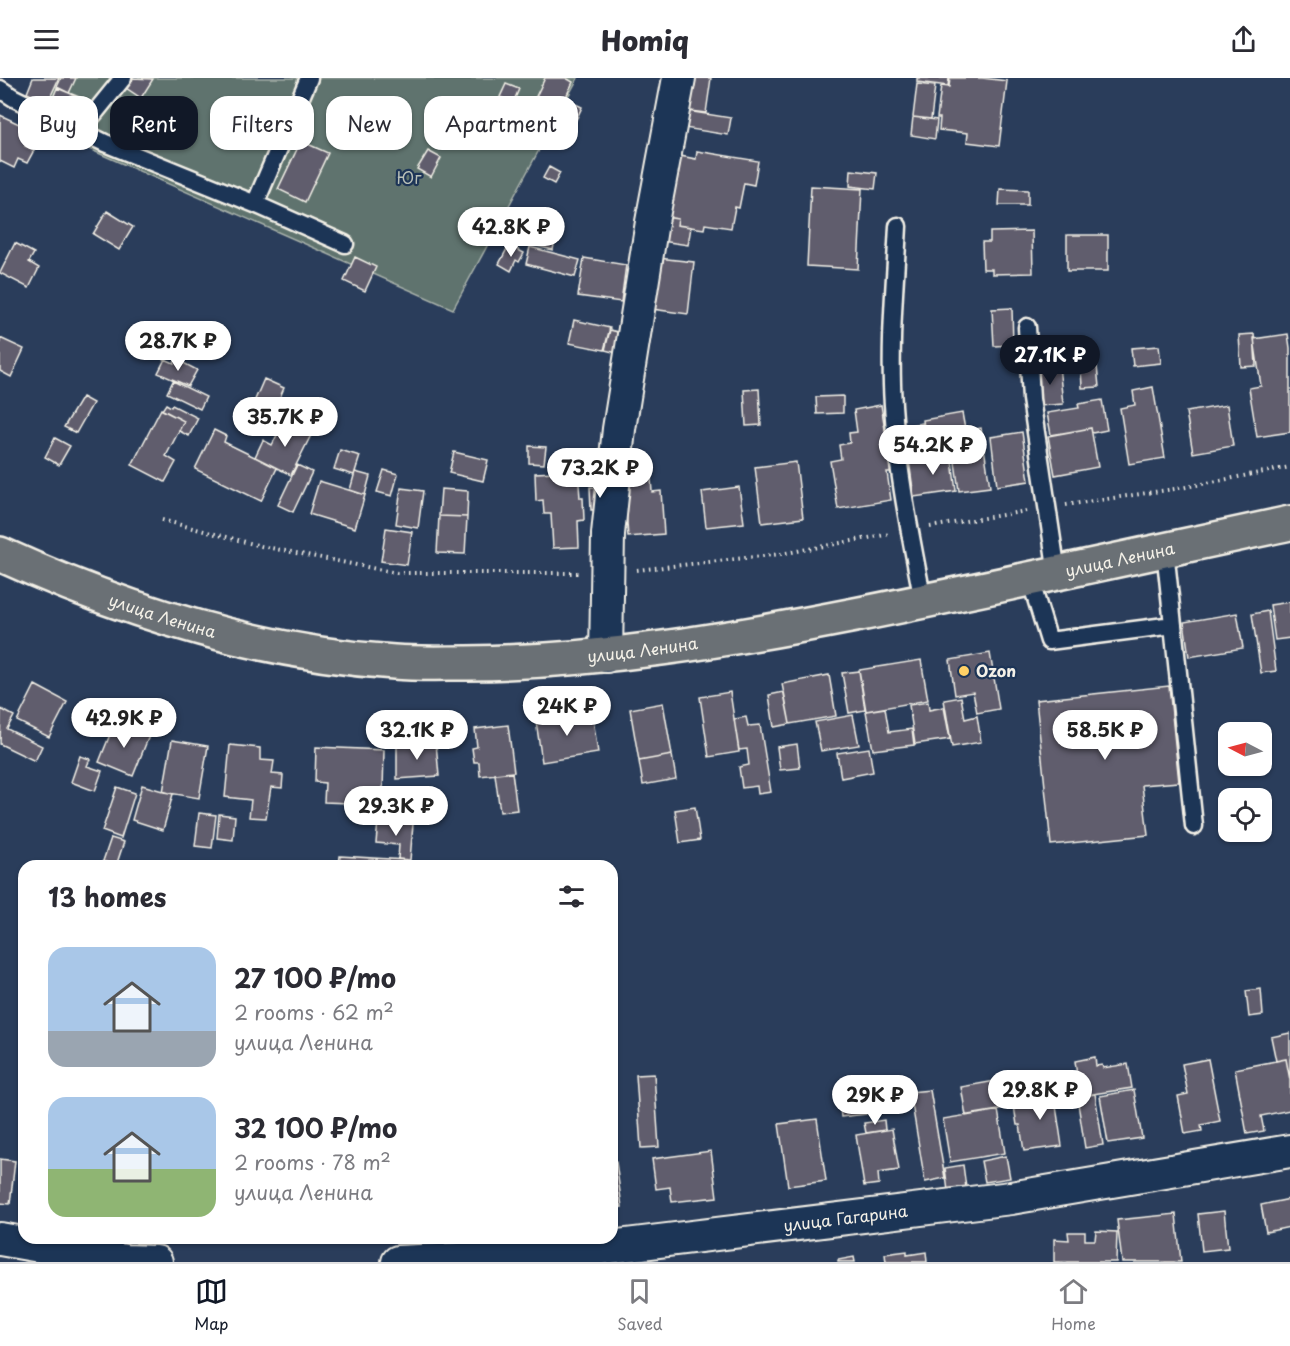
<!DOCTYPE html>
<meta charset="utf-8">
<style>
:root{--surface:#fff;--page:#f2f2f3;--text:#2b2b33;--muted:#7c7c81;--line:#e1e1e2;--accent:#111827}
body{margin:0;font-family:"Playpen Sans",sans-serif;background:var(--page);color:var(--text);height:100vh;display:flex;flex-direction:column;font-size:22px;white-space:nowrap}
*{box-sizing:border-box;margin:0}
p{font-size:20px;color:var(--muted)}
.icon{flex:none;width:33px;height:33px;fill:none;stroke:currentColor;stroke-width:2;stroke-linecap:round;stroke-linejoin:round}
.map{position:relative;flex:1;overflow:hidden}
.sheet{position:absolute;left:18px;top:782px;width:600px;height:384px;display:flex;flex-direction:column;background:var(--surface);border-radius:18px;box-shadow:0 2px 4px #0004}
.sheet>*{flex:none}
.hud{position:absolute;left:18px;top:18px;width:600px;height:54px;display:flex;gap:12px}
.needle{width:39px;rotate:276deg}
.tools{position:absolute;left:1218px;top:644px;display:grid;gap:12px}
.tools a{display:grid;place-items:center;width:54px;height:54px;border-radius:12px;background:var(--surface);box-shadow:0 2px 4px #0004;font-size:30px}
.price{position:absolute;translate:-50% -51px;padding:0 14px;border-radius:21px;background:#fff;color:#222;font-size:20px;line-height:39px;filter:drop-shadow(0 2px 3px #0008)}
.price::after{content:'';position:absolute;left:50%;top:36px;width:18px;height:14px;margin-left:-9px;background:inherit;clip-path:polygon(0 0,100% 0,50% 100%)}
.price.on{background:var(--accent);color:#fff}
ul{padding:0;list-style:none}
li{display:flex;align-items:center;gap:18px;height:150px;padding:0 30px}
li span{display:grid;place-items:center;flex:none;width:168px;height:120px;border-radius:18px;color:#555}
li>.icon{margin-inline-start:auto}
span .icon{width:72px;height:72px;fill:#fffc;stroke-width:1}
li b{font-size:26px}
h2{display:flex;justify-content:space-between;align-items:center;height:72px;padding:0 30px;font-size:26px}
.chip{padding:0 21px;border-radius:18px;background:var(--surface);box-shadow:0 2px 4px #0004;font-size:21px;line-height:54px}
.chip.on{background:var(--accent);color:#fff}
header{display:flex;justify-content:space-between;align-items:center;height:78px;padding:0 30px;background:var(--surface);font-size:27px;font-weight:800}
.dock{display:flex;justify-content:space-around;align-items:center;height:84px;border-top:2px solid var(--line);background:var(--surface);font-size:16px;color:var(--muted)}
.dock a{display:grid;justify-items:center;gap:3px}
.dock .on{color:var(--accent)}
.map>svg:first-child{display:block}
.green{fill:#5e736e;stroke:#a9b2ab;stroke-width:1.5}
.building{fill:#605d6d;stroke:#f4f1e8;stroke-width:1.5}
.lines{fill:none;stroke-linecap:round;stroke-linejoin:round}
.lane-casing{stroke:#f4f1e8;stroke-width:21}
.street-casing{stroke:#f4f1e8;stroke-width:36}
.primary-casing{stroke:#f4f1e8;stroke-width:38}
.path{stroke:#f4f1e8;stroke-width:4;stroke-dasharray:1.5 4.5;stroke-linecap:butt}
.lane{stroke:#1d3557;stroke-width:16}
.street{stroke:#1d3557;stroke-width:32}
.primary{stroke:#6b7074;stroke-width:33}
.poi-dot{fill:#ffd166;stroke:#1d3557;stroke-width:2}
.labels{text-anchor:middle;stroke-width:4.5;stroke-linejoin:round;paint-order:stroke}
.park-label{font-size:16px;fill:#b8bfb7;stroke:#1d3557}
.street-label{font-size:16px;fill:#f4f1e8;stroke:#1d3557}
.poi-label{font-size:16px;font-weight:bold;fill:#f4f1e8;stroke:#1d3557;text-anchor:start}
</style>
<header><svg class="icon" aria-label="menu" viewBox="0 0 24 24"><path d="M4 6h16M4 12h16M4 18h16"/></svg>Homiq<svg class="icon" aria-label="share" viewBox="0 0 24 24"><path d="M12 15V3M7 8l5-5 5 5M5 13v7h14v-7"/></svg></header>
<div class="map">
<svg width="1290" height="1184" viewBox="0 0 1290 1184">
<rect width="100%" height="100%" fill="#2a3d5b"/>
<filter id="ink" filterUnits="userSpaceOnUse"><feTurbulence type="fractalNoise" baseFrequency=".0167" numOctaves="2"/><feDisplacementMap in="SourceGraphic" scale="12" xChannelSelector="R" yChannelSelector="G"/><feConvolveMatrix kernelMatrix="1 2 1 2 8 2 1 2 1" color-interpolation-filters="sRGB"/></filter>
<g filter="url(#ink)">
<path class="green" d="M51,0H578L453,231L30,45Z"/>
<path class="building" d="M33,0H59L48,24L27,15Z
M61,0H76L69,15L57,9Z
M133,0L153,1L141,20L126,10Z
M545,0H566L573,4L565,21L582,29L568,59L526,39Z
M687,0H711L706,35L682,32Z
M917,0H949L948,8L917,4Z
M950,0H982L1007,3L999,68L967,64L968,55L939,52L940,40H937L941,8L949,9Z
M506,6L519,11L513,25L500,19Z
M917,6L935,8L931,41L913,39Z
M57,10L79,19L71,37L50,27Z
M79,19L91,24L84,39L78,37L77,40L71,37Z
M681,32L731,40L728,57L678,49Z
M0,37L32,52L25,68L34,72L27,85L18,81L14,90L0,83Z
M259,37L274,45L264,66L249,59Z
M913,39L937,42L935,61L911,57Z
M301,63L328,75L305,124L278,111Z
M428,73L441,80L431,99L417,91Z
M697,73L758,83L754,107L744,105L739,130L735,129L731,150L705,146L704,151L677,147L678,141L665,139L675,77L696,81Z
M549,89L560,95L554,106L543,100Z
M851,92L877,95L875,111L850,108Z
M811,108L862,111L858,191L807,188Z
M1000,111L1028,112V127H999Z
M107,133L133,149L119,172L93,156Z
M659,138L678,141L677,147L691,149L688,167L655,162Z
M538,142L558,146L553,172L533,167Z
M1032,153L1033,195L992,196V191H983L982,164H990V154Z
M1067,157H1108V193H1067Z
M15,165L34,175L29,184L39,190L29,210L0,195Z
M509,167L524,175L519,184L516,182L511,193L499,186Z
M530,169L580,182L575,199L526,186Z
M355,179L376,189L365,213L344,203Z
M584,180L626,187L621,224L578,218Z
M658,180L694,184L688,236L652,231Z
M1012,230L1013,267L994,268L992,231Z
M574,242L610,250L604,272L569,265Z
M610,252L625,256L621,276L605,272Z
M1254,256L1256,288L1241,289L1239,257Z
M1288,256L1290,270V354L1257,359L1249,310L1261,308L1254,261Z
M0,260L24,271L11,299L0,293Z
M1159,268L1161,285L1133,288L1131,270Z
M165,281L174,285L176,281L197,292L188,308L158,295Z
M1059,288L1063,326L1039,328L1037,290Z
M1097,288L1099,309L1082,310L1081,289Z
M264,301L284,310L274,333L254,324Z
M173,303L206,319L200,331L167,315Z
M1153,309L1165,380L1129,386L1120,330L1135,327L1133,313Z
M759,311L761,347L746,348L744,312Z
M843,318V335L817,336L816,319Z
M82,319L93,325L76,355L64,349Z
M1102,322L1107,352L1092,355L1091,350L1051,357L1047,335L1079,330L1078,326Z
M166,326L171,329L172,327L198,340L189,358L179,353L184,343L162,332Z
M881,327L892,394H887L891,422L838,431L830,383L841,381L839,367L850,365L849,355L857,354L854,332Z
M1227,327L1233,368L1193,375L1186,334Z
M161,331L184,343L166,378L176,384L165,404L132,387Z
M962,335L965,351L925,357L923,342Z
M284,343L311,357L291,397L255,379L263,362L272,367Z
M923,345L925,361L942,358L945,377L909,382L904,348Z
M981,350L990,409L959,413L951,355Z
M1091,350L1098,389L1055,397L1048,358Z
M214,352L226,358L224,364L277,390L261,423L195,391Z
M1022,354L1029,403L997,408L991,359Z
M55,360L70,368L59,387L45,379Z
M529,368L546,369L544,386L529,385Z
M340,372L360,378L354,397L334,391Z
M454,374L488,382L483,403L449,395Z
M951,376L956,413L914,419L909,382Z
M796,384L803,440L762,445L755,389Z
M297,387L312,394L293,434L278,427Z
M650,387L652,414L661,413L664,456L628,459L623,389Z
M384,392L398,396L392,418L377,414Z
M578,393L580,420H583L584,442L578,443L579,469L553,470L551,436H544L543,422L536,423L535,395Z
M355,394L370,398L365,417L350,412Z
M319,403L365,417L355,450L309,436Z
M590,409H608L609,432H591Z
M739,409L744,445L706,449L702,414Z
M401,410L423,413L418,450L396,446Z
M441,411L468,413L467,439L439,438Z
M439,438L467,439L465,476L437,475Z
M386,450L412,454L407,487L381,483Z
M1290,524V560L1275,562L1270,527Z
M1268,533L1276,593L1261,595L1252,536Z
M1237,535L1243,570L1189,579L1184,544Z
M990,575L999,631L977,635L973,614L955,617L950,582Z
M921,582L928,622L866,633L859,592Z
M859,593L865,632L849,635L842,595Z
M829,597L836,638L790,646L782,606Z
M35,607L67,624L49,659L17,643Z
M1169,608L1179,704L1142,707L1148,757L1051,767L1036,622Z
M730,614L739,674L709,679L700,619Z
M784,614L790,646L774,649L769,617Z
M961,619L965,641L977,638L981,664L952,669L944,622Z
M928,624L929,632L944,629L950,661L915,666L909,627Z
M663,625L672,677L639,683L630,631Z
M885,630L889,654L912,651L914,667L873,672L866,633Z
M1,631L14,638L7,651L42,668L35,683L0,666Z
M592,634L598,675L542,684L536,643Z
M853,637L859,667L821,673L815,644Z
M746,639L748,648L760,647L771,714L758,716L757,708L742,710L739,689L749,687L747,671L739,672L734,641Z
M115,644L149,658L133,698L99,684Z
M508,647L514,694L480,698L479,684H474L472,670L477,669L475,651Z
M172,662L208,668L199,720L163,714Z
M436,665L439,698L397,701V668Z
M797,666L800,690L780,692L777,669Z
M230,667L260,670V682L274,683L272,696L283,697L282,710L271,709L266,740L249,739L251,722L225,719Z
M316,669L384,672L383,713H375V726L324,724L325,705L315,704Z
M869,670L873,694L841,700L837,675Z
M672,677L676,701L643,707L639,683Z
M80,678L90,681L87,688L102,693L95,713L71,704Z
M512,694L517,732L500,734L495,696Z
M142,707L173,716L163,752L132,742Z
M117,709L135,715L121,760L102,753Z
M695,729L700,762L680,765L675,732Z
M199,735L216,737L212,770L195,768Z
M219,736L235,738L233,762L217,760Z
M378,743L413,746L410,782L398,781L399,767L376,765Z
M111,760L124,764L116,788L103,783Z
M340,778L406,782V788H339Z
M1261,911L1263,937L1249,939L1246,913Z
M1290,955V1002L1286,981L1276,983L1271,959Z
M1095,979L1096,988L1102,987L1103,990L1128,986L1132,1010L1080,1018L1075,983Z
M1208,981L1220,1043L1201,1047L1202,1053L1185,1056L1178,1018L1188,1016L1182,986Z
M1286,981L1290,1002V1032L1261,1038L1264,1053L1247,1056L1235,991Z
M654,996L659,1069L641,1070L636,997Z
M995,1003L1000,1032L966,1038L961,1009Z
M1053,1008L1062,1068L1024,1073L1020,1047H1017L1014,1028L1036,1025L1034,1011Z
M930,1012L945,1100L925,1104L910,1014Z
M1134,1012L1142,1060L1108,1065L1100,1018Z
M1095,1016L1103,1067L1085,1070L1077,1019Z
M864,1017L866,1036L841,1039L839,1020Z
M998,1032L1005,1075L950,1084L943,1041Z
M817,1041L826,1103L788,1108L779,1046Z
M884,1042L885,1052L866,1055L864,1045Z
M892,1051L899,1092L878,1095L879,1106L864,1108L856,1057Z
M711,1073L717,1119L672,1124L670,1109L656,1111L652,1081Z
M1006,1078L1010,1100L985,1104L981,1083Z
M0,1081L15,1083L10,1126L0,1125Z
M612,1084H616L622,1129L612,1130Z
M963,1087L966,1110L948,1113L945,1090Z
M1290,1121V1149L1266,1154L1261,1127Z
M1224,1133L1228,1170L1202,1173L1198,1136Z
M1176,1136L1181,1184H1122L1117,1142Z
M1096,1153L1117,1154L1116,1184H1054V1161L1069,1162L1068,1154H1085V1162H1095Z
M136,1160H161V1162L147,1161V1165H136Z
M160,1160H173L172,1163L160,1162Z
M907,1173V1177L926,1174L927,1184H886L885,1176Z
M854,1179L855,1184H838V1182Z"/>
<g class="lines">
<g class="lane-casing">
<path id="lane" d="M0,11L14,20L105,65L255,126L345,166
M80,53L123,0
M255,126L309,0
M898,148C895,207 889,268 893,327C897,393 911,459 923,523
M1027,249L1031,321L1057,495
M1030,501L1049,563L1173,547L1165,472
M1173,547L1194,748"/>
</g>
<g class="street-casing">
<g id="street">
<path d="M606,578L608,456L619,351L652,144L679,0"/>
<path d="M0,1161L125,1183L156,1184"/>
<path id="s1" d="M398,1184L544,1177L1011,1120L1290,1073"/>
</g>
</g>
<g class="primary-casing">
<g id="primary">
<path id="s2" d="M0,476C125,533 257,575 394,584C418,586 443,585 467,585C598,584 727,562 855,537C1000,508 1145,476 1290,445"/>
</g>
</g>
<path class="path" d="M1066,427L1181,410L1290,389
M162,442L261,468L397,495H578
M930,449L1026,433
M637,492L781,476L890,456"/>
<use href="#lane" class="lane"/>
<use href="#street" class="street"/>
<use href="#primary" class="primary"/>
</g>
</g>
<circle class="poi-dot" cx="964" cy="593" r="6"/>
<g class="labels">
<g class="park-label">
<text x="409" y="106">Юг</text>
</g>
<g class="street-label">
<text dy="6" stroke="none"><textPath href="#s2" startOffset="1146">улица Ленина</textPath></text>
<text dy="6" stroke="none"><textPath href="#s2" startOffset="174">улица Ленина</textPath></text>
<text dy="6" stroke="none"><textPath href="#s2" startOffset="660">улица Ленина</textPath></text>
<text dy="6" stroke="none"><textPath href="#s1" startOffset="450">улица Гагарина</textPath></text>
</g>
<g class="poi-label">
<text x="976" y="599">Ozon</text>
</g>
</g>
</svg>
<div class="tools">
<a><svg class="needle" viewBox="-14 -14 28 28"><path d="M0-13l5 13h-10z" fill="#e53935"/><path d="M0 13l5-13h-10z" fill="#7c7c81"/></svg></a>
<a><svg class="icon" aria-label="locate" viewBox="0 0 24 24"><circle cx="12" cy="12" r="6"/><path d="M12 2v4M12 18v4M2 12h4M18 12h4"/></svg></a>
</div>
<b class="price" style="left:511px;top:180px">42.8K ₽</b>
<b class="price" style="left:178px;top:294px">28.7K ₽</b>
<b class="price on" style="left:1050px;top:308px">27.1K ₽</b>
<b class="price" style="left:285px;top:370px">35.7K ₽</b>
<b class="price" style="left:933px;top:398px">54.2K ₽</b>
<b class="price" style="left:600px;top:421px">73.2K ₽</b>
<b class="price" style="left:567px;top:659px">24K ₽</b>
<b class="price" style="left:124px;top:671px">42.9K ₽</b>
<b class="price" style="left:417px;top:683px">32.1K ₽</b>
<b class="price" style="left:1105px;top:683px">58.5K ₽</b>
<b class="price" style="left:396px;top:759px">29.3K ₽</b>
<b class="price" style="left:1040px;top:1043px">29.8K ₽</b>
<b class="price" style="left:875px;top:1048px">29K ₽</b>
<div class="hud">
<a class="chip">Buy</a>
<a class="chip on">Rent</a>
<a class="chip">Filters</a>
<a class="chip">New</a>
<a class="chip">Apartment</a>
</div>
<section class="sheet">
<h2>13 homes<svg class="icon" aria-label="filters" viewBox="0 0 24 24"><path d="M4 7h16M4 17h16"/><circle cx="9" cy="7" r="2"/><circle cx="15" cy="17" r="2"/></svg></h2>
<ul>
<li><span style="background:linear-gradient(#a9c7e8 70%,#9aa5b1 0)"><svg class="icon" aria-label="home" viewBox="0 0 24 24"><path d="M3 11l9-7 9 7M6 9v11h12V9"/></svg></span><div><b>27 100 ₽/mo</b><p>2 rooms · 62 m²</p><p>улица Ленина</p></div></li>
<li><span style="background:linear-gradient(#a9c7e8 60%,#8fb573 0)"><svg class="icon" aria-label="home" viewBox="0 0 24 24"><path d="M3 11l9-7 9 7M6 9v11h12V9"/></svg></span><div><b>32 100 ₽/mo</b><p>2 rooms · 78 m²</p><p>улица Ленина</p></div></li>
</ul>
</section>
</div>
<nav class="dock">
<a class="on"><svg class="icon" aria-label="map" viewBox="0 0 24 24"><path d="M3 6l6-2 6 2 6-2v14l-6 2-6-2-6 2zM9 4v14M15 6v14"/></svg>Map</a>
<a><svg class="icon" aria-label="saved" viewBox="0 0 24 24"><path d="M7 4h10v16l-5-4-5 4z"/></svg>Saved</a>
<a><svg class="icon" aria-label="home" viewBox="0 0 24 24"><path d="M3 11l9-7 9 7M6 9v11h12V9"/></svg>Home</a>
</nav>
